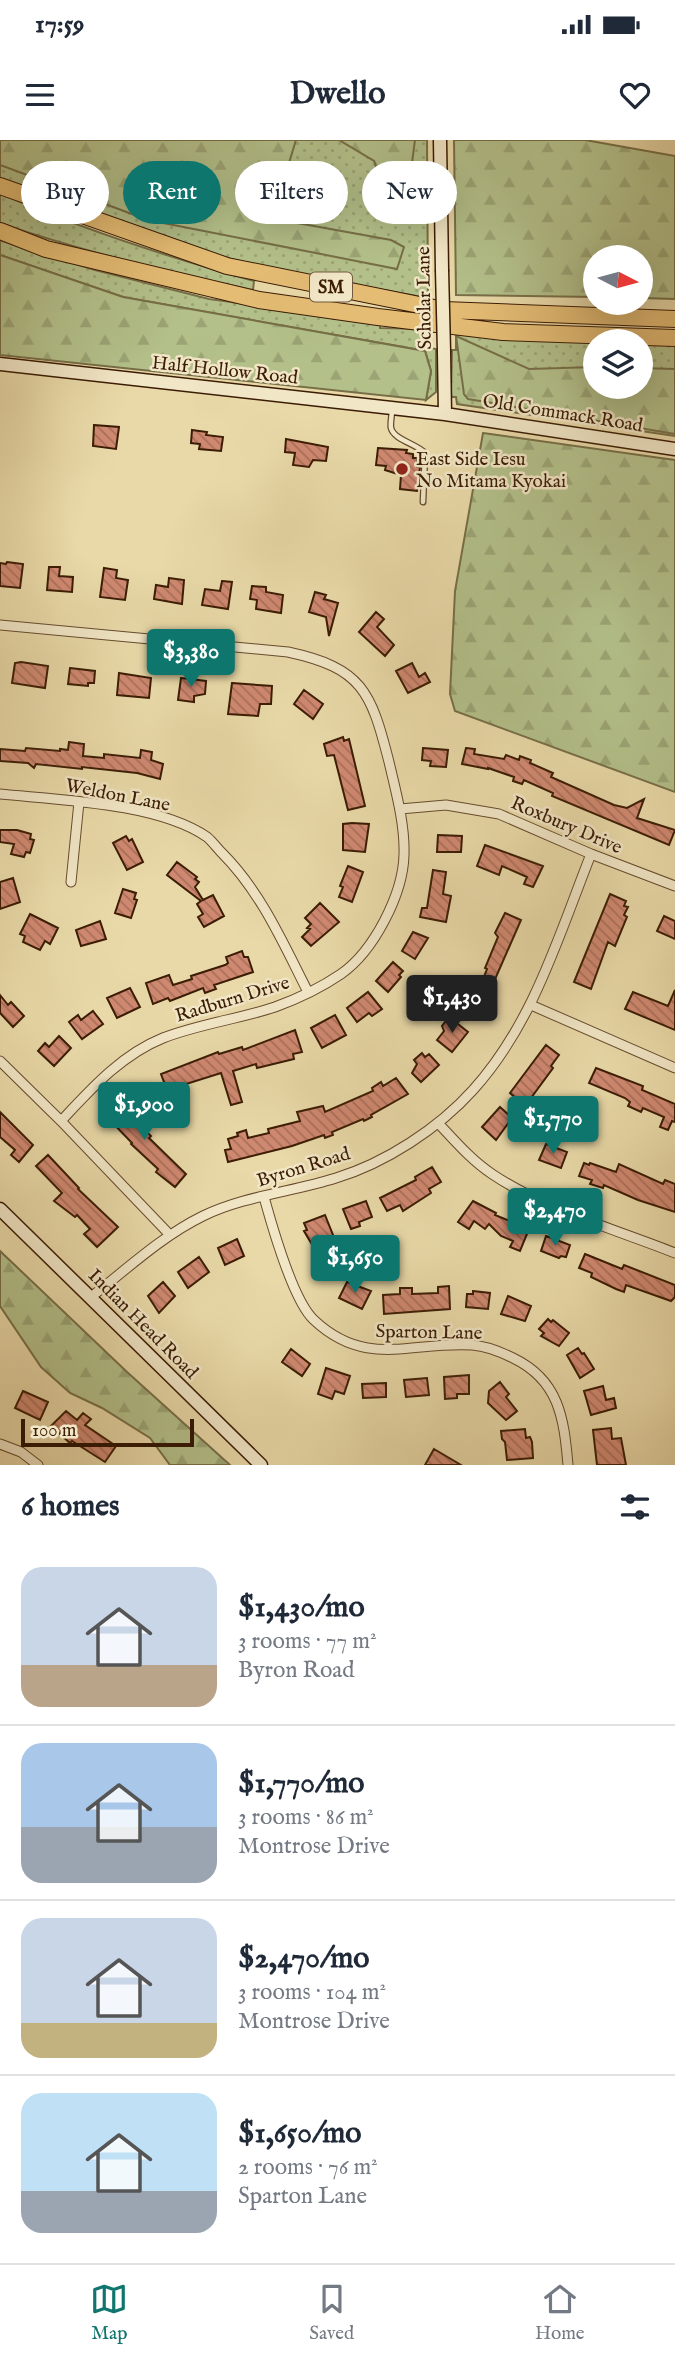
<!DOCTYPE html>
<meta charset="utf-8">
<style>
:root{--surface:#fff;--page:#f2f2f3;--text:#1f2937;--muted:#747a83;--line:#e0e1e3;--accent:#0f766e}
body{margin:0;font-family:"IM FELL English",serif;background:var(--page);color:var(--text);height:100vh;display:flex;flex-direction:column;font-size:26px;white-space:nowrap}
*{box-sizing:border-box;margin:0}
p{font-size:23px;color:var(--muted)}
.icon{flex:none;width:38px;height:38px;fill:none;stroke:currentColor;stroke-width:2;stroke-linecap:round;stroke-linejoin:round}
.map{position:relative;height:1325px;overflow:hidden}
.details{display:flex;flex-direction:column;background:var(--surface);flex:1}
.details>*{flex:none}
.banner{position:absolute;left:21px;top:21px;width:634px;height:63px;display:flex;gap:14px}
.needle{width:46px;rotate:96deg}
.controls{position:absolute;left:583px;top:105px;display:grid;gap:14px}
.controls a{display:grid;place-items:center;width:70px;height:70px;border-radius:50%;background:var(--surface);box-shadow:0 7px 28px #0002;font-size:35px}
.scale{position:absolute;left:21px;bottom:18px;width:173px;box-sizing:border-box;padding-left:7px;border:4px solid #3b1c04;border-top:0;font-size:19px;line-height:24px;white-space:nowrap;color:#3b1c04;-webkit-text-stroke:5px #f1e6c6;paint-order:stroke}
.price{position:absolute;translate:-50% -60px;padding:0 16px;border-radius:7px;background:var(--accent);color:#fff;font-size:23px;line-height:46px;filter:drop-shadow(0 2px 4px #0008)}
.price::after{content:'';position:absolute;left:50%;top:42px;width:21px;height:16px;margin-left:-10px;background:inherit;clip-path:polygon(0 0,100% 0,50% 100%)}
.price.current{background:#222;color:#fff}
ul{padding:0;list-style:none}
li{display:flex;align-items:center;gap:21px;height:175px;padding:0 21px}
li+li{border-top:2px solid var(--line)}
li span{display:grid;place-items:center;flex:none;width:196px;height:140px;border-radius:21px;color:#555}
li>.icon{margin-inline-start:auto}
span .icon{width:84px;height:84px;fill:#fffc;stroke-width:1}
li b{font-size:30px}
h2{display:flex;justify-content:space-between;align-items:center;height:84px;padding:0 21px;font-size:30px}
.chip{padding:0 24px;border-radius:32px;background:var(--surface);box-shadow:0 7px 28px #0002;font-size:24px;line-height:63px}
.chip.current{background:var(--accent);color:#fff}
.status{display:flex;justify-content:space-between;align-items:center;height:49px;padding:0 35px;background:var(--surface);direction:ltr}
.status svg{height:19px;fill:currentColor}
header{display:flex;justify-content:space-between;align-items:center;height:91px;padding:0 21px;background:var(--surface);font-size:32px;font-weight:800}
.dock{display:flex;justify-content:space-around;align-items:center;height:98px;border-top:2px solid var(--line);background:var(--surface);font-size:19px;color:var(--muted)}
.dock a{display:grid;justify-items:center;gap:4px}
.dock .current{color:var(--accent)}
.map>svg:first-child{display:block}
.grass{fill:url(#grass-dots);stroke:#776e47;stroke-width:2}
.forest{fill:url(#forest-firs);stroke:#776e47;stroke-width:2}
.building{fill:url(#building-back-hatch);stroke:#3b1c04;stroke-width:2}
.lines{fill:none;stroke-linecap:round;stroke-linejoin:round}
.lane-casing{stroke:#664b2d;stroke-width:7}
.street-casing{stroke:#664b2d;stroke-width:11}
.secondary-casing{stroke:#3b1c04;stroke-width:15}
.highway-casing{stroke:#3b1c04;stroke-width:18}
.lane{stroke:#f1e6c6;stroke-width:4.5}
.street{stroke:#f1e6c6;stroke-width:9}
.secondary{stroke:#f1e6c6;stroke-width:12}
.highway{stroke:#e4bc74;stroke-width:16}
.secondary-bridge-casing{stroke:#3b1c04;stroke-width:15;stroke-linecap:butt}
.secondary-bridge{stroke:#f1e6c6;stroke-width:12}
.poi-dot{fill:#8f2418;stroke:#f1e6c6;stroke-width:2.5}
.labels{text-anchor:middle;stroke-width:5;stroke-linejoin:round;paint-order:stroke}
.shield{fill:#f1e6c6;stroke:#72593e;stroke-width:2}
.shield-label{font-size:18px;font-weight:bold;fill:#3b1c04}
.street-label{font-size:19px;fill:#3b1c04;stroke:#f1e6c6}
.poi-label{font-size:19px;fill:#3b1c04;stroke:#f1e6c6;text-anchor:start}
</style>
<div class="status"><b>17:59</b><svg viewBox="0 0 49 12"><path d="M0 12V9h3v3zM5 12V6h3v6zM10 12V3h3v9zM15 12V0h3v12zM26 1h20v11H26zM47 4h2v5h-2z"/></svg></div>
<header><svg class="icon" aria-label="menu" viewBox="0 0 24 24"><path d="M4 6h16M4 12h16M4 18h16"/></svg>Dwello<svg class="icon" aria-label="heart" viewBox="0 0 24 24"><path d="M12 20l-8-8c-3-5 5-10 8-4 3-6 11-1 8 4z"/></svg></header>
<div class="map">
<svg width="675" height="1325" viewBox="0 0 675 1325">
<defs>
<pattern id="grass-dots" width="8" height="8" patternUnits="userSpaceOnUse" patternTransform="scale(1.75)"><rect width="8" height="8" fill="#b3c08a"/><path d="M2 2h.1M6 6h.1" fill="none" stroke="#9ba475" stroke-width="1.8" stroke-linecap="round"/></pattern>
<pattern id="forest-firs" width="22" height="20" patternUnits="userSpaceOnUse" patternTransform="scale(1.75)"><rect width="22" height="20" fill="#b3c08a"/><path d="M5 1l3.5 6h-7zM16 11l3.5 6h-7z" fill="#9ba475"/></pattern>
<pattern id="building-back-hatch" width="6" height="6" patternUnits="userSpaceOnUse" patternTransform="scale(1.75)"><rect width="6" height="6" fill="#d08971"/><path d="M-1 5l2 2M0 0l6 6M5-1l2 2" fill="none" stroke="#aa6f5b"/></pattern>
</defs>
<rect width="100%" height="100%" fill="#e9d9a8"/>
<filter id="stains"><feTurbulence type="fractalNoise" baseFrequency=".00286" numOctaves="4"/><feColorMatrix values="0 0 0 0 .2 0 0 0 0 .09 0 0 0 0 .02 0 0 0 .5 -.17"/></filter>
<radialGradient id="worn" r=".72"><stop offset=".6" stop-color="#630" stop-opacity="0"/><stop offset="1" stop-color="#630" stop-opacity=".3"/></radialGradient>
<path class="grass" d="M0,0H427L428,158L283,132L215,115L0,39Z
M0,53C82,90 168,117 254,141L253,150C167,132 83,112 0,83Z
M0,100L95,130L209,159L380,183V188L429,189L430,208L436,209V252L426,260L431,231L425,211L123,157L0,115Z
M456,191L595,202V247H640L641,204L675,205V296L457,264L456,257H451L452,210H456Z"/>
<path class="forest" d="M0,0H296L278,59L292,82L391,100L404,107L397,129L148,80L0,25Z
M339,0H415L407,61L388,59L374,21Z
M454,0H585L675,16V159L641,158L640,117H595V157L456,155Z
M0,115L123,157L425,211L431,231L426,260L0,215Z
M456,196L529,229L595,227V247H640L641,228L675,229V294L468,259L464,254Z
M483,293L675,320V652L455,571L450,554L455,451Z
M0,1111L127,1232L230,1325H170L150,1298L102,1268L70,1253L41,1227L0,1166Z"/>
<path class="building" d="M94,285L119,287L116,309L93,306Z
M192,290L207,292L206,295L223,297L221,311L199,309L200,304L191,303Z
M286,299L328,307L326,321L313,320L309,327L293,325L295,313L285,312Z
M378,308L407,310L406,313L413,314V318H417V327H420L417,351L400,349L401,335L385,330L386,326L376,325Z
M7,422L23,424L20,448L0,446V423L6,424Z
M49,427H60L59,436L73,437L72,452L47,450Z
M104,428L117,430L116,438L128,440L125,460L100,457Z
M169,438L184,440L182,464L154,459L156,445L168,447Z
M222,441L232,442L228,469L202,465L205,449L220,451Z
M252,446L266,447V452L283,455L281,473L256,469L257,460L250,459Z
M315,452L326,455L324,459L338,463L329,496L326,477L309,472Z
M376,472L384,479L377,487L394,505L385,516L359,492Z
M21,522L48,526L45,548L12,543L15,523Z
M412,523L419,537L425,533L430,542L408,553L396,531Z
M70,528L95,531L94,543H88V546L68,544Z
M119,533L151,538L149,558L117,555Z
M181,538L206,541L205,554L194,556V562L178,560Z
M232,543L272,546L271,564H260L258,576L228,574Z
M304,550L323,564L313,579L294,564Z
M343,597L344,601L349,599L365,666L348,670L334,615L327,616L324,604Z
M69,602L84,604L83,616L104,618V614L140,618L141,610L152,612L151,620L163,624L160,639L137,633L82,627V629L36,624L34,628L28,623L0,621V609L25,611L26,608L60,611V609L68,610Z
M423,608L448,610L446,627L430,626L431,621L422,620Z
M466,608L475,609L474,614L504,619L506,615L519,620L520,616L531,620L530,623L553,633L551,637L614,665L627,668L644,659L637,678L675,690L669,705L552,656L553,653L524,640L522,644L513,641L514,637L488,628V629L462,624Z
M352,683L369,684L365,712L343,710V684Z
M0,690H17L31,694L30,699L34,700L30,713L26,712L24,717L11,714L14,704L0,702Z
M438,695L462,696L461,712H437Z
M126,696L129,701L132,699L143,722L127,730L113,703Z
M485,705L543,726L533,747L524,744L527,737L502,726L499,735L477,726Z
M177,722L197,737L195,739L199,742L195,747L203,760L213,755L224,776L204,787L198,777L203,774L197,764L201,761L167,735Z
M348,726L363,732L352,762L339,757L343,747L340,746Z
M433,730L446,732L443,754L451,756L446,782L420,777L422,768H427Z
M13,738L20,762L0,769V742Z
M123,749L136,753L134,759L137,760L131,778L115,773Z
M610,754L626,761L624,766L628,767L624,775L627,777L615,806L608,802L591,849L574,842Z
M320,763L339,782L311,806L302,797L310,789L307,788L311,784L305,778Z
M505,773L521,780L489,853L492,855L488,862L484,860L476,876L456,865L469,844L479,849L487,829L485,828L498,797L495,793Z
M30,774L58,788L50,804L45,801L40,810L23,802L25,796L20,794Z
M664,776L675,781V799L657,791Z
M100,781L106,799L81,806L76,790Z
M413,792L428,798L415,819L402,811Z
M242,811L244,817H248L253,832L214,845L216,849L205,853L203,848L170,861L168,858L153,864L146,843L169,835L173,845L192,839L191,836L225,825L228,823L226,817Z
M393,822L403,831L399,835L401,837L388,852L376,841Z
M130,848L140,867L117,878L107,858Z
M675,850V890L625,869L633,852L668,866Z
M368,852L382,869L372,876L369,873L357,882L347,868Z
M0,855L8,865L11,862L24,876L13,887L0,873Z
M93,871L103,884L82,899L69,882L78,875L81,880Z
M335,875L346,895L322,908L311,888Z
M449,877L468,892L452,912L437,900L444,891L442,886Z
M295,890L302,912L293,914L294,919L257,928L256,924L233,931L242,962L231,965L221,933L167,950L161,934L218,912L219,914L242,907L243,910Z
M59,896L71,908L54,926L38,911L45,903L49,907Z
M546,905L559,915L551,926L553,928L525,966L510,953Z
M422,913L425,917L429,914L439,925L421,942L412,933L417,924L414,920Z
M596,928L643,946L642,950L675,964V982L672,981L668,990L660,987L664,977L643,968L641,972L628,966L630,962L625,958L589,943Z
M396,938L408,954L371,975L372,977L364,981L363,979L332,992L333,995L325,998L324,995L292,1006L228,1022L225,1010L231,1009L228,999L238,996L237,993L246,990L248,998L269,993L268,989L300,981L297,972L323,966L325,972L373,951L372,948L381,942L383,946Z
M121,959L140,976L135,981L151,996L149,998L186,1034L175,1047L156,1032L158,1029L131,1004L132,1003L108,978L107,974Z
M500,967L512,978L496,1000L482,987Z
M0,972L33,1005L19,1022L11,1015L15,1010L0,997Z
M546,1004L567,1012L561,1028L539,1020Z
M48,1015L79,1048L78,1049L118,1087L97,1107L84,1094L90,1089L77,1075L75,1077L54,1061L62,1053L36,1026Z
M584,1023L589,1025L590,1023L616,1032L619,1024L663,1044L665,1040L675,1044V1072L638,1060L604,1045L603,1048L590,1044L592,1040L579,1036Z
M432,1027L441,1042L429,1049L431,1053L403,1071L400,1065L387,1071L380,1058L416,1040L415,1037Z
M366,1061L372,1077L359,1082L360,1086L351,1089L343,1069Z
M473,1061L496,1073L495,1075L529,1089L520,1111L510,1107L513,1101L501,1096L489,1084L485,1089L474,1081L469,1089L458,1082Z
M325,1075L335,1100L314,1108L304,1091L307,1090L304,1083Z
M546,1096L570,1105L566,1117L561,1116L559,1118L541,1111Z
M237,1099L244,1116L225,1125L218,1108Z
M585,1114L622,1129L624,1125L675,1145V1157L671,1161L626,1145L624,1152L616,1149L591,1137L592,1133L579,1128Z
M199,1117L209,1132L188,1148L178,1132Z
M163,1142L175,1156L159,1173L148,1156Z
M347,1142L371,1151L362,1169L339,1158Z
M449,1146L450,1169L384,1174L383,1155L400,1154V1148H412V1154L438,1153V1147Z
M473,1151L490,1153L488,1169L466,1167L467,1154H473Z
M508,1156L531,1166L525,1181L501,1174Z
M548,1179L551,1182L553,1180L569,1193L559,1206L541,1196L544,1193L539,1189Z
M578,1208L582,1214L584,1213L594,1229L580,1238L567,1215Z
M291,1209L310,1224L302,1236L282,1222Z
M326,1228L350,1236L344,1254L335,1251L332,1259L318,1254Z
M469,1235V1254H457V1258L445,1259L444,1237Z
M427,1238L429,1255L406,1257L404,1240Z
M500,1242L509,1254L506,1257L517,1271L506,1280L488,1263L489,1251Z
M386,1243V1257L363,1258L362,1244Z
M603,1246L606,1260L614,1258L616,1268L591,1275L584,1251Z
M23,1251L48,1262L40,1280L15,1268Z
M66,1271L77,1280L83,1273L91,1279L85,1285L116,1306L105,1322L72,1301L70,1303L51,1286Z
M611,1288L612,1299L621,1298L626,1325H597L593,1290Z
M525,1289L526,1298L530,1297L532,1302L533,1318L507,1320L505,1302L502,1299L501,1291Z
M434,1309L461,1325H425Z"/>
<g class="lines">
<g class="lane-casing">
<path id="lane" d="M392,270C392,275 390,284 391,288C394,300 417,304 425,313L423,362"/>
</g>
<g class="street-casing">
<path id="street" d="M0,485L288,512C362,528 371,551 389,622C396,652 405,684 404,715C403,754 374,811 341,834C322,847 297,859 275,867C239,879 199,884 163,898C121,915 91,949 61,981
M0,654C59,660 158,663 207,697C212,701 217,708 222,713C261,752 283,803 308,852
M400,669L446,665L499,674L591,714L675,746
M71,742L79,662
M531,865L675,928
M0,921L61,981L170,1095
M438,983C455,1001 471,1020 492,1034C544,1069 617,1090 675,1113
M264,1057C272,1086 293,1161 314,1180C366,1229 412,1201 472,1205C486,1206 501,1212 513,1218C559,1240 564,1278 568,1325
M91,1157C127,1129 162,1096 203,1076C244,1056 292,1052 336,1038C385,1023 438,989 473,950C533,884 559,795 591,714
M0,1304L21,1312L38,1325"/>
</g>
<g class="secondary-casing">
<path id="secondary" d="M440,0L442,130
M444,212L445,274
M0,224L445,274L675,309
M0,1069L261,1325"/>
</g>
<g class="highway-casing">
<path id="highway" d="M0,46L227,126L444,170L675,179
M0,91L46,109L259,160L378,177L503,192L675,198"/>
</g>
<use href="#lane" class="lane"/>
<use href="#street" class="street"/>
<use href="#secondary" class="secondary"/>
<use href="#highway" class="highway"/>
<g class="secondary-bridge-casing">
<path id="secondary-bridge" d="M442,130L444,212"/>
</g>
<use href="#secondary-bridge" class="secondary-bridge"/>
</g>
<circle class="poi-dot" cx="402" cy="329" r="7"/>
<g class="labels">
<rect class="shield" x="310" y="132.5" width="42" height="29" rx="5"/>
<g class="shield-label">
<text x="331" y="153">SM</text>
</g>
<g class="street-label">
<text transform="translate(423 158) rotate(-91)" y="7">Scholar Lane</text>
<text transform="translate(225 229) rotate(6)" y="7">Half Hollow Road</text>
<text transform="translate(563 272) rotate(9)" y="7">Old Commack Road</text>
<text transform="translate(118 654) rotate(11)" y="7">Weldon Lane</text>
<text transform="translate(567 684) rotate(23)" y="7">Roxbury Drive</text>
<text transform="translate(232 858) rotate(-17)" y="7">Radburn Drive</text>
<text transform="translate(303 1026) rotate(-17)" y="7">Byron Road</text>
<text transform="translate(144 1183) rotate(45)" y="7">Indian Head Road</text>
<text transform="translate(429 1191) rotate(1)" y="7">Sparton Lane</text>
</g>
<g class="poi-label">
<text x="416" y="325">East Side Iesu<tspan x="416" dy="22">No Mitama Kyokai</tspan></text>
</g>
</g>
<rect width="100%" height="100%" filter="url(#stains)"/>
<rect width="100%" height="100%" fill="url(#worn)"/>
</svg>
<div class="controls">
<a><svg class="needle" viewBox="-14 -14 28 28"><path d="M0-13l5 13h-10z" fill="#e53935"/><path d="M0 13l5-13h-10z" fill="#747a83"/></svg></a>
<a><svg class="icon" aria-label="layers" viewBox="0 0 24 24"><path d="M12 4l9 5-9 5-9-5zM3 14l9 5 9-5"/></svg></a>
</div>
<div class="scale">100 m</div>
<b class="price" style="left:191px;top:549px">$3,380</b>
<b class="price current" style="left:452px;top:895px">$1,430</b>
<b class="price" style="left:144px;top:1002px">$1,900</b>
<b class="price" style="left:553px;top:1016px">$1,770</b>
<b class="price" style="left:555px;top:1108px">$2,470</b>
<b class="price" style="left:355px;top:1155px">$1,650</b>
<div class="banner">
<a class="chip">Buy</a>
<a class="chip current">Rent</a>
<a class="chip">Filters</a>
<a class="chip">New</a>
</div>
</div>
<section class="details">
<h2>6 homes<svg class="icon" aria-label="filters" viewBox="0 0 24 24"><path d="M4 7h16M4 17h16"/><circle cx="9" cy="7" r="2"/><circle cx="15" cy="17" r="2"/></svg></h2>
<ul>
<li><span style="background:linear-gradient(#c9d6e8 70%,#b9a48a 0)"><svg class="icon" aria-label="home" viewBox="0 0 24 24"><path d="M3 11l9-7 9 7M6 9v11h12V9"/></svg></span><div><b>$1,430/mo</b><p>3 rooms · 77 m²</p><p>Byron Road</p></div></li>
<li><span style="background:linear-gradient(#a9c7e8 60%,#9aa5b1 0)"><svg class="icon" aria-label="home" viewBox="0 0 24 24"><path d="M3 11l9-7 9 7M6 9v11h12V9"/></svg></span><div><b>$1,770/mo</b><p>3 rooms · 86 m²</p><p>Montrose Drive</p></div></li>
<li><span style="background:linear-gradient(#c9d6e8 75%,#c2b280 0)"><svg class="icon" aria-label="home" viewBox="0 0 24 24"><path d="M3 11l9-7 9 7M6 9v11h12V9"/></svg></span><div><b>$2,470/mo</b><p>3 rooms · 104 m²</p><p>Montrose Drive</p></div></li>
<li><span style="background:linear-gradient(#bfe0f5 70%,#9aa5b1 0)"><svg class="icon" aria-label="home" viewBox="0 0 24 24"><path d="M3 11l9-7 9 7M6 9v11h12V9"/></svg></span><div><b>$1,650/mo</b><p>2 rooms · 76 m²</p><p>Sparton Lane</p></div></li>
</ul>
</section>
<nav class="dock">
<a class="current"><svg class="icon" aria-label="map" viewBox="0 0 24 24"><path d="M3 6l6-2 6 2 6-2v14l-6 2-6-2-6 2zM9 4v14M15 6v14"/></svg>Map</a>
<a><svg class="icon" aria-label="saved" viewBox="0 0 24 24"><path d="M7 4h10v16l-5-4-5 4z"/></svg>Saved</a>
<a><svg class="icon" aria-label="home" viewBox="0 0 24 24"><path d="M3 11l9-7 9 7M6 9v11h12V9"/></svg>Home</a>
</nav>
